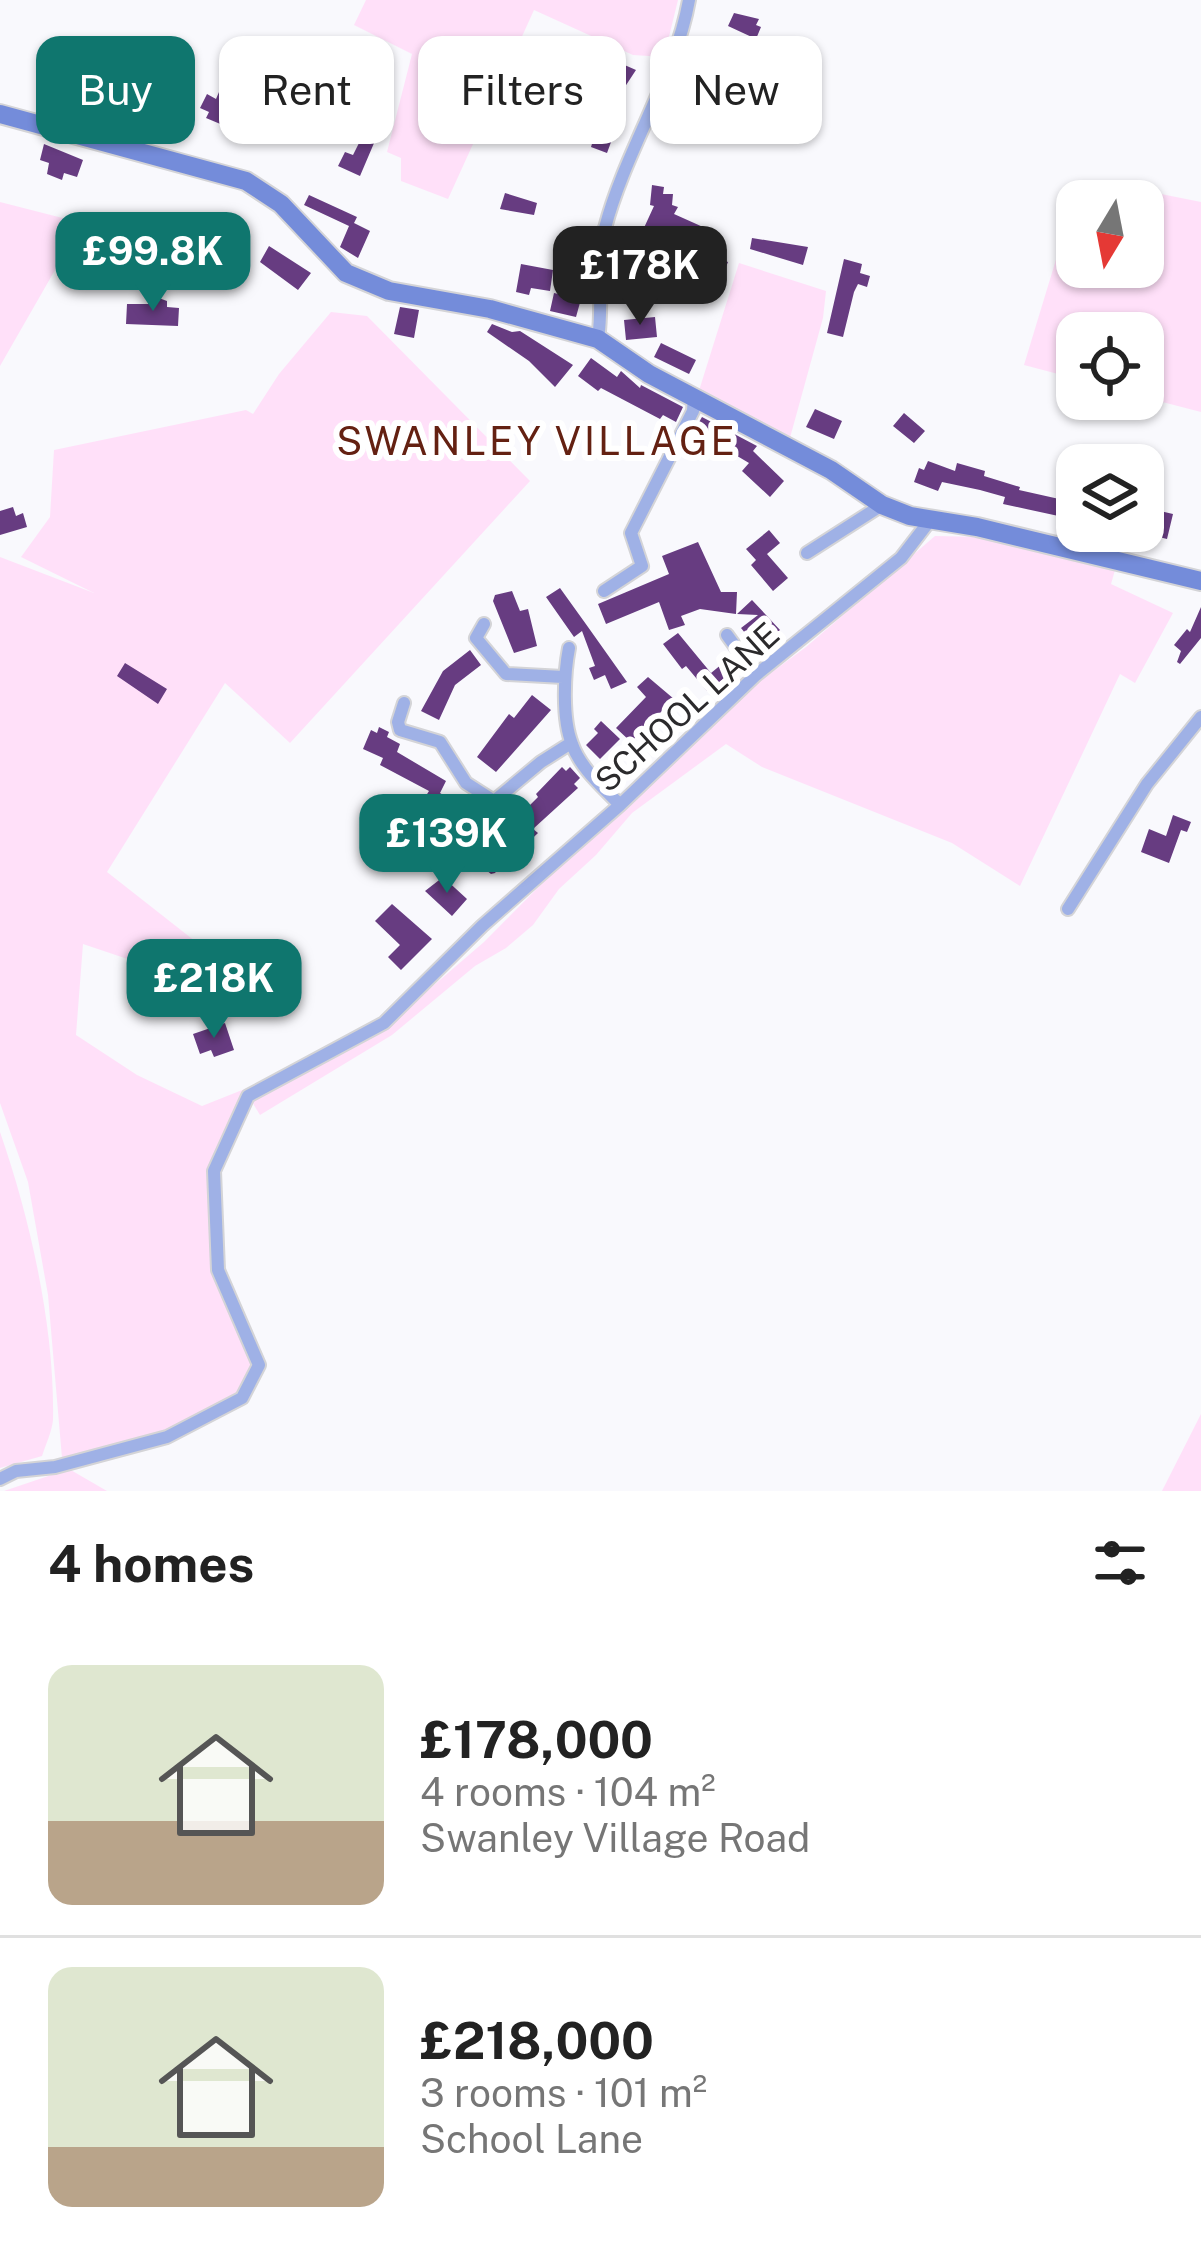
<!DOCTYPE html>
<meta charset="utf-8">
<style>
:root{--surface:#fff;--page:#f2f2f2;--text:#222;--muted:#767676;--line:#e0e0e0;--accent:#0f766e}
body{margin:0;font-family:"Public Sans",sans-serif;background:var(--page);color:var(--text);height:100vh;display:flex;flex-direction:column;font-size:45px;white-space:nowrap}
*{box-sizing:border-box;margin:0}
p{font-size:39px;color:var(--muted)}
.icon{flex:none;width:66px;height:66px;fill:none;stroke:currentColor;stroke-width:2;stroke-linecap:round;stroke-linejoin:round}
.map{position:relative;height:1491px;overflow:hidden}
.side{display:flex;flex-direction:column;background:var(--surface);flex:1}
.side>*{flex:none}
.banner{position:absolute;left:36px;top:36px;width:1131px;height:108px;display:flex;gap:24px}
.needle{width:78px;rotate:190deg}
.controls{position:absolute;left:1056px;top:180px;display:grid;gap:24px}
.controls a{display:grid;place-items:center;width:108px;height:108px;border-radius:24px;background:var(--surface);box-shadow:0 3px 9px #0004;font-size:60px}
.price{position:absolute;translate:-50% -102px;padding:0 27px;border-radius:24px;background:var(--accent);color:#fff;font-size:39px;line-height:78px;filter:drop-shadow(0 3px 6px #0008)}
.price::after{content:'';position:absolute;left:50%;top:72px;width:36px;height:27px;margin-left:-18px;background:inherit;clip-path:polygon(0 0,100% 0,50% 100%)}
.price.active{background:#222;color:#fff}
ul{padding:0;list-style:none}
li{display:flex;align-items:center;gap:36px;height:300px;padding:0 48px}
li+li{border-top:3px solid var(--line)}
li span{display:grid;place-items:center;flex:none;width:336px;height:240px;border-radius:24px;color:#555}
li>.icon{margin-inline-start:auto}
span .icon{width:144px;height:144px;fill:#fffc;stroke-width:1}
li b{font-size:51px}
h2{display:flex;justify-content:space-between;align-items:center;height:144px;padding:0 48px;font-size:51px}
.pill{padding:0 42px;border-radius:24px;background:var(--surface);box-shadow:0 3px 9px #0004;font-size:42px;line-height:108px}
.pill.active{background:var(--accent);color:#fff}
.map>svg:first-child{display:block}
.green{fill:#ffe0f9;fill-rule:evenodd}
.building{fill:#673c81}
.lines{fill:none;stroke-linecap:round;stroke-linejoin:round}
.street-casing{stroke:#d4d4d7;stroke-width:16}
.secondary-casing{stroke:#d4d4d7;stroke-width:22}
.street{stroke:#9fb1e6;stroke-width:12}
.secondary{stroke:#748cda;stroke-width:18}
.labels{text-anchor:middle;stroke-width:12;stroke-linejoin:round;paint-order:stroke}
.street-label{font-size:33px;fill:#2b2a2c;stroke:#fff}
.quarter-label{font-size:39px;letter-spacing:3px;fill:#642112;stroke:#fff}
</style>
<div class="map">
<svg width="1201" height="1491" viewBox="0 0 1201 1491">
<rect width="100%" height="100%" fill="#f9f9fd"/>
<path class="green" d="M366,0H678L664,57L633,55L534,10L448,199L401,181V158L387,152L412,54L354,25Z
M1116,185L1201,202V412L1143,397V333H1077V379L1024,365L1078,187ZM1077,201H1143V267H1077Z
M0,202L82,223L0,366Z
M739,263L826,291L823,318L788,445L697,397Z
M331,312L367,316L530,481L290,743L225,683L107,872L261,993L225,981L190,980L83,944L76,1035L137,1075L202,1106L328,1056L384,1028L484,942L620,805L753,686L806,647L935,536L986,537L1117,563L1111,584L1173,613L1135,683L1120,674L1020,886L952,843L762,767L726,744L632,813L596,855L559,889L533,925L506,948L475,966L392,1035L260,1115L249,1097L214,1171L218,1270L259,1365L242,1398L162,1433L62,1458L48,1295L28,1182L0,1103V557L94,593L21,557L50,517L54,450L246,410L253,414L279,374Z
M0,1132C30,1218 55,1328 53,1420C52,1431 46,1444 42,1456L0,1468Z
M1201,1414V1491H1162L1164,1487Z
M69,1469L107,1491H4Z"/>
<path class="building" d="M734,13L759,19L756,25L761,27L756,39L728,26Z
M728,53L738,67L710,87L700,73L706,69L702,64L712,57L716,62Z
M620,63L636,70L609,111L621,115L607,153L591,147L595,134L587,131Z
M247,90L266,99L262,108L282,118L290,101L311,111L293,137L257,119L249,136L206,118L209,112L200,108L207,94L216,99L219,92L241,103Z
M321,99L343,110L332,133L309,121Z
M372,117L383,122L360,176L338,166L345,152L353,155Z
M44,144L83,160L77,177L64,173L62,180L47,174L49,163L40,160Z
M652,185L664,187L663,194H673L672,205L678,207L674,214L703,227L697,240L670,228L655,265L633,253L640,229L643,230L654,206L650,205Z
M505,193L537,203L534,215L500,209Z
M309,195L357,217L354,223L370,231L358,258L340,247L349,226L304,205Z
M752,238L808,247L803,265L750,249Z
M269,246L311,273L298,290L260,262Z
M716,257L728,262L712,300L699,294Z
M844,259L862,264L860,273L870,276L867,287L858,284L854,292L843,337L827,333Z
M521,264L553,270L550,291L531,288L529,295L516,292Z
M554,293L581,299L576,317L550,311Z
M156,297L167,301V307L179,308L178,326L126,324L127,304H148Z
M400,307L419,310L414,338L394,334Z
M655,317L657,337L626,340L624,320Z
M492,324L512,332L520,331L573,365L555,387L529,361L487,332Z
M661,343L696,360L689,374L654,357Z
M591,358L617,377L621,371L640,388L641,385L683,407L676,422L663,415L660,419L601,388L598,391L578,376Z
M815,409L842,421L834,439L806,427Z
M904,413L925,431L914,443L893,426Z
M702,417L757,446L753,451L784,481L770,497L742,471L749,463L722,447L719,451L706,444L709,440L694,431Z
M928,461L955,471L957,463L985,471L984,476L1020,487L1019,490L1077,503V520L1003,504L1005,497L980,490L942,482L938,491L914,482L919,468L924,470Z
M13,507L16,516L23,513L27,527L0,535V511Z
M1143,507L1173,514L1167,539L1143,533Z
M769,530L780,543L767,554L788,578L773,591L751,565L756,560L746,549Z
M698,542L721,592H737L736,614L700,609L681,616L685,625L669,630L659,602L606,624L598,604L669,574L662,556Z
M560,588L588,627L627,682L611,689L605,675L594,680L589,668L595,666L582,631L574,637L546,597Z
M512,591L520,611L528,609L537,646L514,653L493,601L495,595Z
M752,600L780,630L763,644L754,633L749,638L741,628L758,615L737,614Z
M1201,607V638L1180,664L1177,662L1181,651L1174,645L1187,629L1190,632Z
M678,633L711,673L722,664L730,674L707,691L686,666L682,669L663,644Z
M470,650L481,665L455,685L439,720L421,711L443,671Z
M125,663L167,689L158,704L117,676Z
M648,677L674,699L631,742L616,728L646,697L637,687Z
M532,695L551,710L496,772L477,757L509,714L514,718Z
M601,721L620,739L600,759L586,745L598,733L594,729Z
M379,727L389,732L387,737L400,744L397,752L446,781L440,793L480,819L483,825L473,838L422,802L429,791L380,765L383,758L363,749L371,730L377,733Z
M562,767L566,771L570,767L580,778L574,784L578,788L533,829L538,833L517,853L513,850L495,873L491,874L466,854L477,840L491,851L528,813L525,810L538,797L536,794Z
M1173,815L1191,822L1187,832L1181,830L1169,863L1141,852L1149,829L1166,836Z
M443,877L467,899L452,916L425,891Z
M392,904L432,939L401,970L388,957L400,945L375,921Z
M225,1023L234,1050L214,1057L211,1050L200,1054L193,1034Z"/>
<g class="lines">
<g class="street-casing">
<path id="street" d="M598,339C604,303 595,263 605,228C625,151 676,75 689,0
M807,553L882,505
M604,591L642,566L631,533L693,411L694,397
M484,624L476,638L506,674L563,677
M727,635L756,675
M569,648C564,674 562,719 572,744C580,768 603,787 620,805
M404,703L398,722L400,730L440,742L466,783L494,801L541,762L571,743
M1068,909L1147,784L1201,717
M0,1479L16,1471L55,1467L167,1437L242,1398L259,1365L218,1270L214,1171L248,1096L384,1023L482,926L620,805L756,675L901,558L931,519"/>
</g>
<g class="secondary-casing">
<path id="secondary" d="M0,114L246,181L281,204L346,273L389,291L490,309L598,339L649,374L831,470L882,505L910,516L977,527L1201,581"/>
</g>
<use href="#street" class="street"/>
<use href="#secondary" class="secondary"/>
</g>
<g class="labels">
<g class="street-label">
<text transform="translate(687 707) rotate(-42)" y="12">SCHOOL LANE</text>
</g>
<g class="quarter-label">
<text x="537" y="455">SWANLEY VILLAGE</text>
</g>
</g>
</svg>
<div class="controls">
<a><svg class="needle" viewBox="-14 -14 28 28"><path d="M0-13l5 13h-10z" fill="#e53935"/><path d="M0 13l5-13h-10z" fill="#767676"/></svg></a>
<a><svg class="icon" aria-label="locate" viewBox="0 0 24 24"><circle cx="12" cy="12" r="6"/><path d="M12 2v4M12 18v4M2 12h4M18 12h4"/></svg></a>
<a><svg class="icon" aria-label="layers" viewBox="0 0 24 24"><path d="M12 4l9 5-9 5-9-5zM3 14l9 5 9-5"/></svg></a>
</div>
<b class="price" style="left:153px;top:314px">£99.8K</b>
<b class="price active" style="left:640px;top:328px">£178K</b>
<b class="price" style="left:447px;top:896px">£139K</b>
<b class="price" style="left:214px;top:1041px">£218K</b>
<div class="banner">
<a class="pill active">Buy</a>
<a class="pill">Rent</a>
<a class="pill">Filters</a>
<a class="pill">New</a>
</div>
</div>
<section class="side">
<h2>4 homes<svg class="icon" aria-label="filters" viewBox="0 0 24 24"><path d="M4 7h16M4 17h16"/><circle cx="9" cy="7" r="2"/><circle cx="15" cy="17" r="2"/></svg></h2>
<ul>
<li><span style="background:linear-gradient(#dfe7d0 65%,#b9a48a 0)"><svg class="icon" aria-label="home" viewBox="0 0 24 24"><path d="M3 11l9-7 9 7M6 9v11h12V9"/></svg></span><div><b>£178,000</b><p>4 rooms · 104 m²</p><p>Swanley Village Road</p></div></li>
<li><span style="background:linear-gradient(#dfe7d0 75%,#b9a48a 0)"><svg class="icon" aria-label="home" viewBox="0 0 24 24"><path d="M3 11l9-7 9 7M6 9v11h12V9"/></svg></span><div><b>£218,000</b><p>3 rooms · 101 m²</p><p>School Lane</p></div></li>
</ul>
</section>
